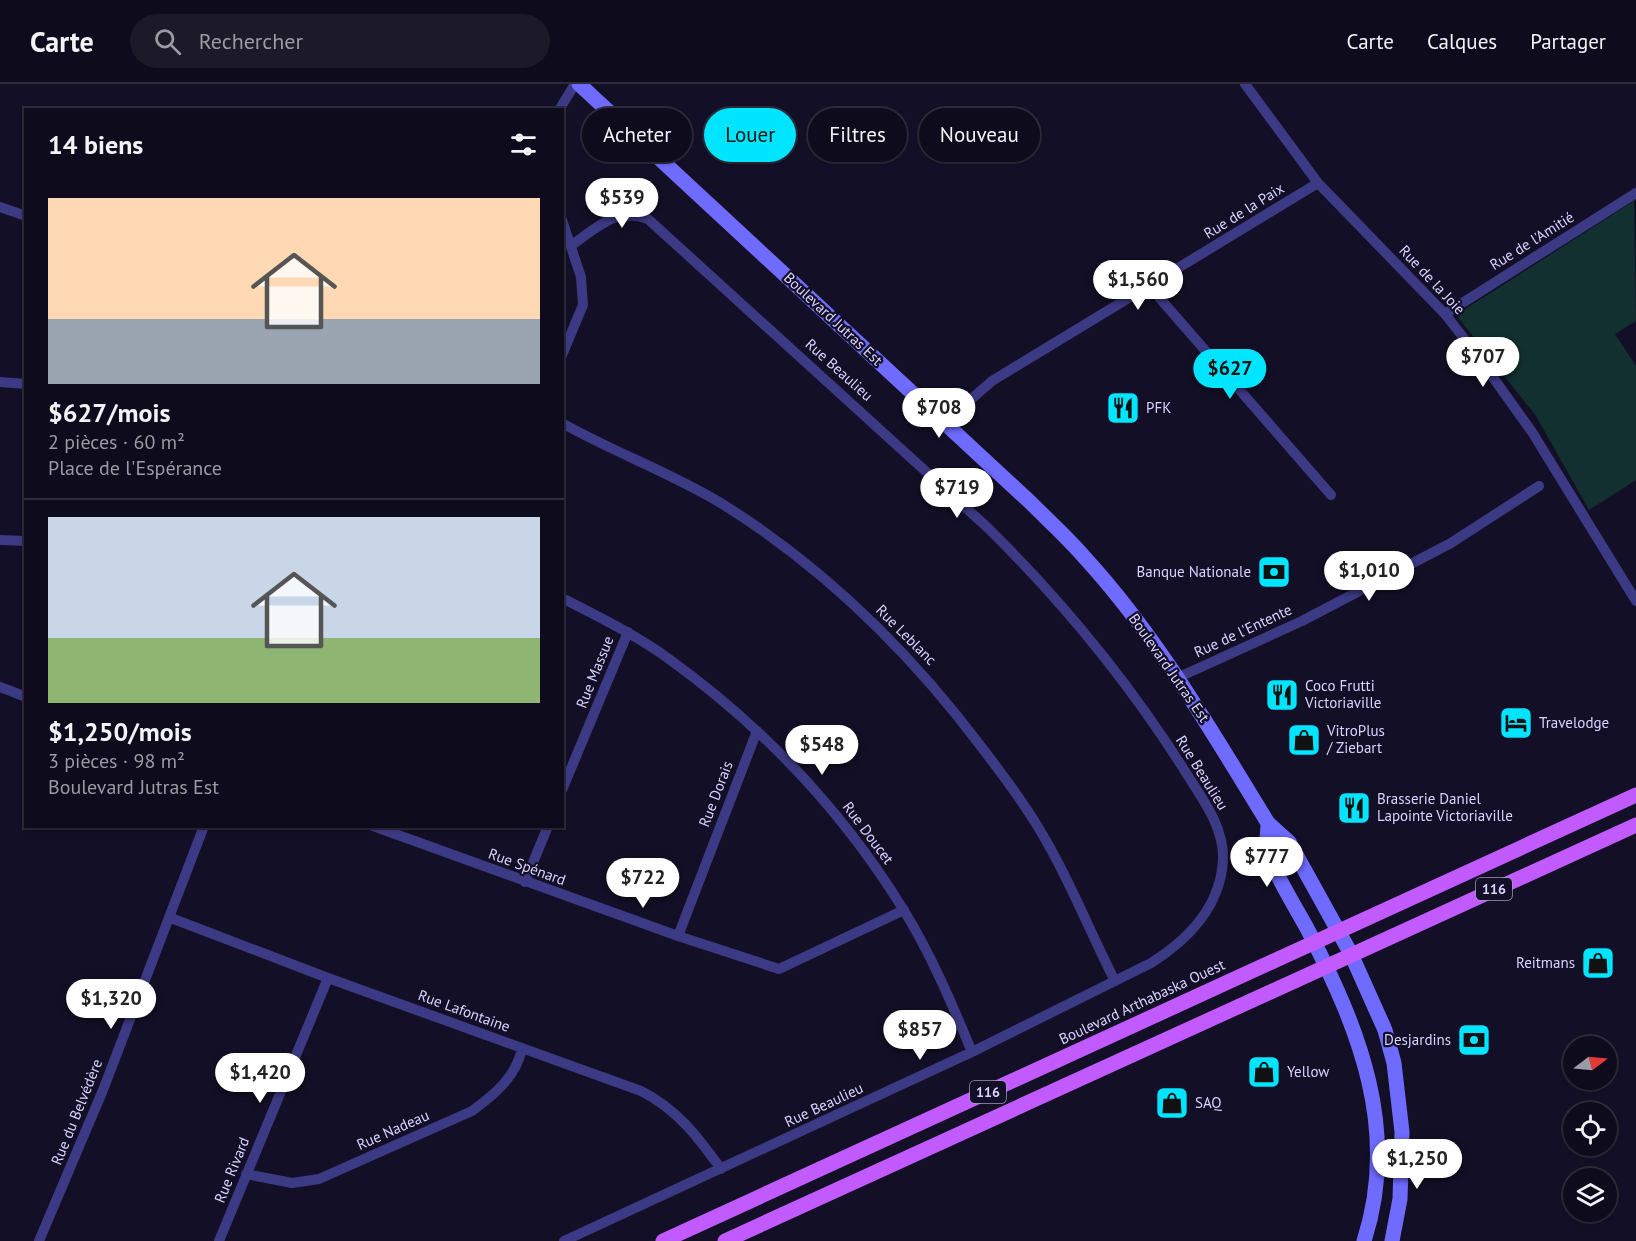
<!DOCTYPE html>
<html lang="fr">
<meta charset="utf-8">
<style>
:root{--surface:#0e0b1c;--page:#1c1929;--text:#f1f3f6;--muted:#9b9ba3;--line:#2e2b3b;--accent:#00e5ff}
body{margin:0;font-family:"PT Sans",sans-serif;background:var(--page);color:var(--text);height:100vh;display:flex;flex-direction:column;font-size:22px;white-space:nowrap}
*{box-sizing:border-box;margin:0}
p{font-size:20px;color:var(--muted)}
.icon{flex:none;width:33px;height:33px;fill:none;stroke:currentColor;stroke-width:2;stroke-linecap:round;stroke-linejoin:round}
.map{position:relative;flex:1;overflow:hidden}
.panel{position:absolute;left:24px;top:24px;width:540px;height:720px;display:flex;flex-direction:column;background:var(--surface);border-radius:0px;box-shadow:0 2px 4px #0004,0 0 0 2px var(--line)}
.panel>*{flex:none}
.hud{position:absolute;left:582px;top:24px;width:570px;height:54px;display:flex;gap:12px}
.needle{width:39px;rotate:74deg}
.fabs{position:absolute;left:1563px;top:952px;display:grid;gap:12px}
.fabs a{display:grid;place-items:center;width:54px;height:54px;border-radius:50%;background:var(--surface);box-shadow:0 2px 4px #0004,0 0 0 2px var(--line);font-size:30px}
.price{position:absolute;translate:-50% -51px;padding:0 14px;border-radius:21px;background:#fff;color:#222;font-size:20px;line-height:39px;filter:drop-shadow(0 2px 3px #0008)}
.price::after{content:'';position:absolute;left:50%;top:36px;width:18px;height:14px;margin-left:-9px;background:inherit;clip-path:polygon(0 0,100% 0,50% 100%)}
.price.current{background:var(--accent);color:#111}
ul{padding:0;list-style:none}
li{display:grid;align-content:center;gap:12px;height:318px;padding:0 24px}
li+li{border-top:2px solid var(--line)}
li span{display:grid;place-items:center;height:186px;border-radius:0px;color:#555}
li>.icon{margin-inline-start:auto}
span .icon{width:108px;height:108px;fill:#fffc;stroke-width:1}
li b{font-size:26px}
h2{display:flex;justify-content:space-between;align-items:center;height:72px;padding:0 24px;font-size:26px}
.pill{padding:0 21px;border-radius:27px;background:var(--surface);box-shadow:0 2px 4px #0004,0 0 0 2px var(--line);font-size:21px;line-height:54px}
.pill.current{background:var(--accent);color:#111}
header{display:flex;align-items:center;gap:36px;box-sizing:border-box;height:84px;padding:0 30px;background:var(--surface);border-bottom:2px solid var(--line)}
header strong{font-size:28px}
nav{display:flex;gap:33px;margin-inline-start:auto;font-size:21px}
.search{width:420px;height:54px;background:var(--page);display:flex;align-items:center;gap:15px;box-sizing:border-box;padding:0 21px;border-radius:33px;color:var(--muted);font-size:22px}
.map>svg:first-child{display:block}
.green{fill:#12302f}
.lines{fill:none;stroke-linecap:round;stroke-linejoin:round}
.minor{stroke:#3d3a85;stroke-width:10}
.secondary{stroke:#6f6bff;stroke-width:15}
.primary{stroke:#c25bff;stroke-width:15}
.labels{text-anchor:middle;stroke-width:4.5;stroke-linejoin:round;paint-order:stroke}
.shield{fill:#130f26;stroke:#9e99be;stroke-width:1.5}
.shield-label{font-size:14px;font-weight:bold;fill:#d9d4ff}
.street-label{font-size:15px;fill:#d9d4ff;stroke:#130f26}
.poi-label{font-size:15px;fill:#d9d4ff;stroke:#130f26;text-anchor:start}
</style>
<header>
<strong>Carte</strong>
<div class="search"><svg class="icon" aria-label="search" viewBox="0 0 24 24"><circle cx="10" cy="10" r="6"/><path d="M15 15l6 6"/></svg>Rechercher</div>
<nav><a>Carte</a><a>Calques</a><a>Partager</a></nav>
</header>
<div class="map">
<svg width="1636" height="1157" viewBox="0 0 1636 1157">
<rect width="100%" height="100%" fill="#130f26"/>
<path class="green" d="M1634,117L1636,237L1615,250L1636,282V396L1589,426L1536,332L1456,231Z"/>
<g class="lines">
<path class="minor" d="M1245,0L1318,99L1445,230L1477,271L1532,348L1636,517
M559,26L575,0
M0,123L26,132
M562,136L581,193L583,221L562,271
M1150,203L1331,411
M1445,230L1636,109
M0,298L26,300
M945,338L992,297L1318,99
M562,339C615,369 672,389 724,421C826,485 911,569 983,665C1002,690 1022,716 1038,743C1068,792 1089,846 1115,897
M0,456L26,457
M562,514C599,533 636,551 669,575C763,643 842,726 903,825C931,870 952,920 972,968
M1177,594L1302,537L1451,459L1539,402
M0,603L26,613
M562,706L628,548
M373,742L678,852L779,885L904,826
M525,798L548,742
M171,834L328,894L641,1007C677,1025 698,1053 721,1085
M678,852L757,647
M246,1090L292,1099L319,1095L472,1027C494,1011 517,992 522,964
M39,1157L103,1006L204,742
M219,1157L328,894
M564,1157L972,968L1151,879C1188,856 1221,822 1223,775C1224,741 1200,712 1183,684C1127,596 1062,517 988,444L648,135C615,123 598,143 572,161"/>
<path class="secondary" d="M579,0L1031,419C1050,438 1069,455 1086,475C1158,554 1212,648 1268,739L1289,758L1351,870L1385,946L1394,979L1402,1048L1400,1115L1392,1157
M1268,739C1268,748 1266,758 1267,767C1270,782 1300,831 1309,848C1359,945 1400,1046 1364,1157"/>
<path class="primary" d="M663,1157L1636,711
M725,1157L1636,741"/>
</g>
<defs>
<g id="restaurant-square" transform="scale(1.725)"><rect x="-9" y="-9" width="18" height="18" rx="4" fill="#00e5ff" stroke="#130f26"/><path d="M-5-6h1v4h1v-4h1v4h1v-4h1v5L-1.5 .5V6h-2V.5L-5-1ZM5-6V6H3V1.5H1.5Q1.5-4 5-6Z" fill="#111"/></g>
<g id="bank-square" transform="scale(1.725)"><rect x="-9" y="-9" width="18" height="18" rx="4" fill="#00e5ff" stroke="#130f26"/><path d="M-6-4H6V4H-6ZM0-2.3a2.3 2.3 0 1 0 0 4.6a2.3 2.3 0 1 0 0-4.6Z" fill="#111"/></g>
<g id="hotel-square" transform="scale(1.725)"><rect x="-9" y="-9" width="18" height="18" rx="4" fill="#00e5ff" stroke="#130f26"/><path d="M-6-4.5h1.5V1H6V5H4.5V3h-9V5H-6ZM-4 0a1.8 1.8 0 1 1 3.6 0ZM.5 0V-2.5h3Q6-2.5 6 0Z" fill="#111"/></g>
<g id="shop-square" transform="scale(1.725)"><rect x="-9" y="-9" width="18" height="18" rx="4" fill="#00e5ff" stroke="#130f26"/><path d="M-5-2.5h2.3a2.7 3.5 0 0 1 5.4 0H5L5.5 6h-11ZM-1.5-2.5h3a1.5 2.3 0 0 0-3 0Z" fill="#111"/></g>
</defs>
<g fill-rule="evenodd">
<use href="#restaurant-square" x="1123" y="324"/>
<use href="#bank-square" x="1274" y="488"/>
<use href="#restaurant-square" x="1282" y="611"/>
<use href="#hotel-square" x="1516" y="639"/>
<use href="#shop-square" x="1304" y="656"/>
<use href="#restaurant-square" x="1354" y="724"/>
<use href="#shop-square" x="1598" y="879"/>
<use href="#bank-square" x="1474" y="956"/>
<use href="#shop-square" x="1264" y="988"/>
<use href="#shop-square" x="1172" y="1019"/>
</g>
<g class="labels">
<g class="shield">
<rect x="1476" y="794" width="36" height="22" rx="4.5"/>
<rect x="970" y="997" width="36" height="22" rx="4.5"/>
</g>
<g class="shield-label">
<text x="1494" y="810">116</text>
<text x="988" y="1013">116</text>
</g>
<g class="street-label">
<text transform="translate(1244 127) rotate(-32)" y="5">Rue de la Paix</text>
<text transform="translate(1532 157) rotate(-32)" y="5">Rue de l'Amitié</text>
<text transform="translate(1432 196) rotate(47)" y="5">Rue de la Joie</text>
<text transform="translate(833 235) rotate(43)" y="5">Boulevard Jutras Est</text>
<text transform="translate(839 286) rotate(42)" y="5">Rue Beaulieu</text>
<text transform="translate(1243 547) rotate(-25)" y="5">Rue de l'Entente</text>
<text transform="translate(906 551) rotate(45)" y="5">Rue Leblanc</text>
<text transform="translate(1169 584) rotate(55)" y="5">Boulevard Jutras Est</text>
<text transform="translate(595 588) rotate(-68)" y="5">Rue Massue</text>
<text transform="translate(1202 689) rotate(58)" y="5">Rue Beaulieu</text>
<text transform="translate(716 710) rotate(-69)" y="5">Rue Dorais</text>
<text transform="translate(868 749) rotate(53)" y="5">Rue Doucet</text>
<text transform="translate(527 783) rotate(20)" y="5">Rue Spénard</text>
<text transform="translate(1142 918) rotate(-25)" y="5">Boulevard Arthabaska Ouest</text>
<text transform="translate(464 927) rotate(20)" y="5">Rue Lafontaine</text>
<text transform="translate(824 1021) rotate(-25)" y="5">Rue Beaulieu</text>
<text transform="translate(77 1028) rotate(-68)" y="5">Rue du Belvédère</text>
<text transform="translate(393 1046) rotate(-24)" y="5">Rue Nadeau</text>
<text transform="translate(232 1086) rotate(-68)" y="5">Rue Rivard</text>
</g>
<g class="poi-label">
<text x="1146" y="329">PFK</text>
<text x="1251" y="493" text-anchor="end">Banque Nationale</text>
<text x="1305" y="607">Coco Frutti<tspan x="1305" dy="17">Victoriaville</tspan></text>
<text x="1539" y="644">Travelodge</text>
<text x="1327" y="652">VitroPlus<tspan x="1327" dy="17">/ Ziebart</tspan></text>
<text x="1377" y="720">Brasserie Daniel<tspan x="1377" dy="17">Lapointe Victoriaville</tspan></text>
<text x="1575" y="884" text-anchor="end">Reitmans</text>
<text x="1451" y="961" text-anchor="end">Desjardins</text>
<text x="1287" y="993">Yellow</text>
<text x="1195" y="1024">SAQ</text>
</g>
</g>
</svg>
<div class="fabs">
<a><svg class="needle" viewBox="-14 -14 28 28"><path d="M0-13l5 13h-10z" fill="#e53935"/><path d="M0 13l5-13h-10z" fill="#9b9ba3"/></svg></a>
<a><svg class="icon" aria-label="locate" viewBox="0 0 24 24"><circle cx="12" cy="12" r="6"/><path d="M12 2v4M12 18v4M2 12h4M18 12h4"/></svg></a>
<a><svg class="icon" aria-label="layers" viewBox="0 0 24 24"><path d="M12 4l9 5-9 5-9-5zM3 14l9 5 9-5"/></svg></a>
</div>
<b class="price" style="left:622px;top:145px">$539</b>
<b class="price" style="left:1138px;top:227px">$1,560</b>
<b class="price" style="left:1483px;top:304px">$707</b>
<b class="price current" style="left:1230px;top:316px">$627</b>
<b class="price" style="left:939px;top:355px">$708</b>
<b class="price" style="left:957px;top:435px">$719</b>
<b class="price" style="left:1369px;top:518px">$1,010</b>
<b class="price" style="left:822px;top:692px">$548</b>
<b class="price" style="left:1267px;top:804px">$777</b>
<b class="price" style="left:643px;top:825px">$722</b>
<b class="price" style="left:111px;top:946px">$1,320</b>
<b class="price" style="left:920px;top:977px">$857</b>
<b class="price" style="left:260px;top:1020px">$1,420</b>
<b class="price" style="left:1417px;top:1106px">$1,250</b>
<div class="hud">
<a class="pill">Acheter</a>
<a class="pill current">Louer</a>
<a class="pill">Filtres</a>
<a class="pill">Nouveau</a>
</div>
<section class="panel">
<h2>14 biens<svg class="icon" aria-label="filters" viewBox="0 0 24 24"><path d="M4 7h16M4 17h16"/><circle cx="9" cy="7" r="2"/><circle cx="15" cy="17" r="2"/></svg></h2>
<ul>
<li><span style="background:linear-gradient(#ffd9b3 65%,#9aa5b1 0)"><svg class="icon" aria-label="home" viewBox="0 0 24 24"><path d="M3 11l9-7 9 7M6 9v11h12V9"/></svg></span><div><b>$627/mois</b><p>2 pièces · 60 m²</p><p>Place de l'Espérance</p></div></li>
<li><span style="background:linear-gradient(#c9d6e8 65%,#8fb573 0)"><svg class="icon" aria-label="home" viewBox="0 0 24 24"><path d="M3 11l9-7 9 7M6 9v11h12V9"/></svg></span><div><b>$1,250/mois</b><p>3 pièces · 98 m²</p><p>Boulevard Jutras Est</p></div></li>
</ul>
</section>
</div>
